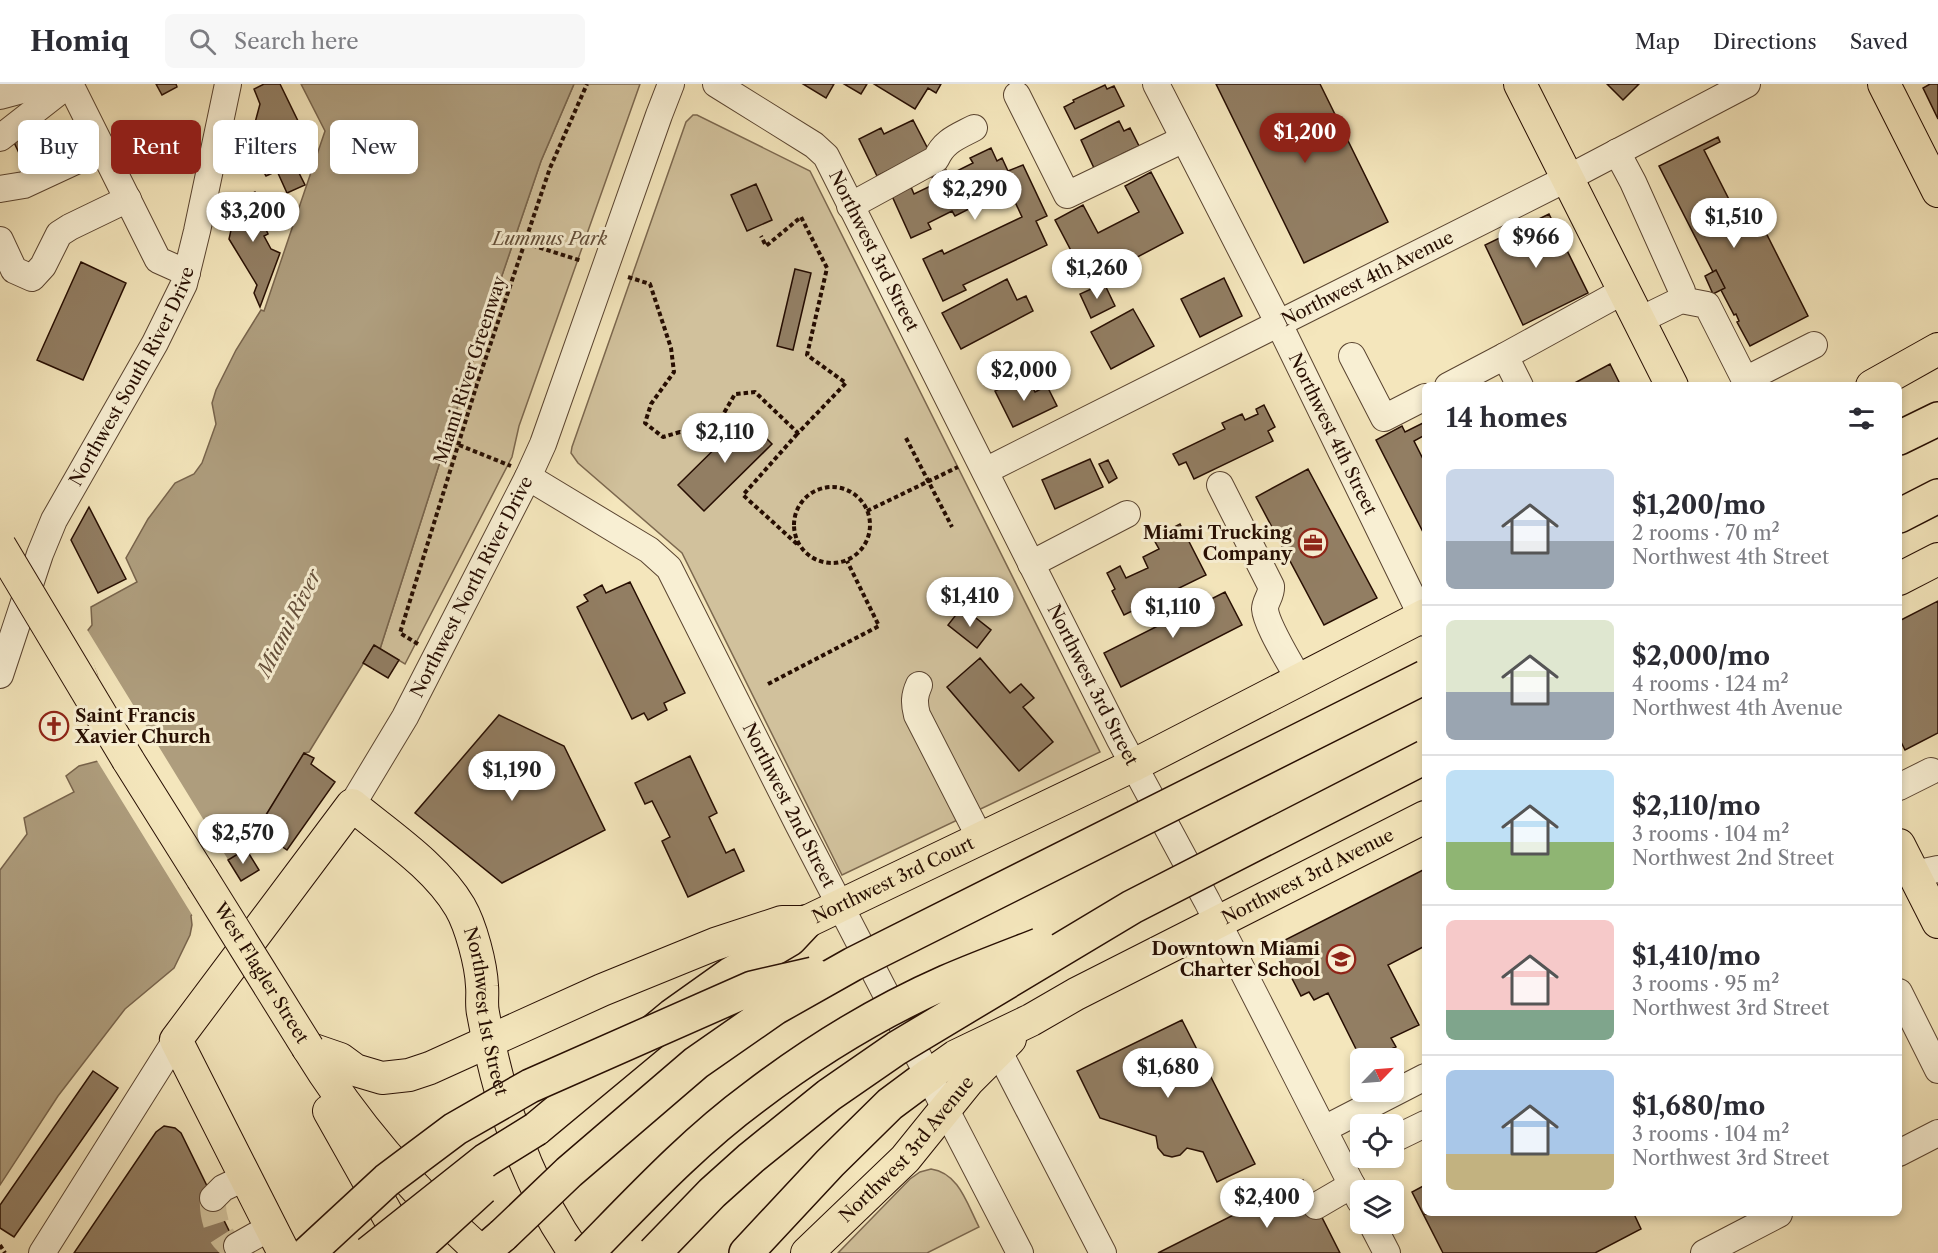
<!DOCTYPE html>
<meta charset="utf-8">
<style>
:root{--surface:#fff;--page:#f7f7f7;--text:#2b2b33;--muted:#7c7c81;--line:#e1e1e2;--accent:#8f2418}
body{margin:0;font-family:"Libre Caslon Text",serif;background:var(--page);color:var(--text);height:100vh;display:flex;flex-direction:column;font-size:22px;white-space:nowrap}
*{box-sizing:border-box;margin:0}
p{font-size:20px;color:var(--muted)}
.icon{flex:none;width:33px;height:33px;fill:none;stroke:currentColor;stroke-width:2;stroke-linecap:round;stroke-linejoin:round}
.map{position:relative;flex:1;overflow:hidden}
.drawer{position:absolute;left:1422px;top:298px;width:480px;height:834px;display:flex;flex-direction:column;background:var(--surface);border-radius:9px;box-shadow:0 3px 9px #0003}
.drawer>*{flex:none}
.top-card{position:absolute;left:18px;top:36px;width:570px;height:54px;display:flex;gap:12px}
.needle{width:39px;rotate:65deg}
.tools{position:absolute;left:1350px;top:964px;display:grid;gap:12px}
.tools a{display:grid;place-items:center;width:54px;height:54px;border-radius:9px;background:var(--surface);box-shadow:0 3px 9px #0003;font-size:30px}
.price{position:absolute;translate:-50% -51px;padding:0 14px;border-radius:21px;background:#fff;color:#222;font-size:20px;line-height:39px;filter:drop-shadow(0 2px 3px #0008)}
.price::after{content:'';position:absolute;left:50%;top:36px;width:18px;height:14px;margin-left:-9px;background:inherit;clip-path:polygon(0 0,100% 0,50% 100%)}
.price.current{background:var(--accent);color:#fff}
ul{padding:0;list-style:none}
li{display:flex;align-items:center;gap:18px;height:150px;padding:0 24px}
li+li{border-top:2px solid var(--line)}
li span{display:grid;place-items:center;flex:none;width:168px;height:120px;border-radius:9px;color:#555}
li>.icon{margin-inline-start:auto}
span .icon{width:72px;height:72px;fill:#fffc;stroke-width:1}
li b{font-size:26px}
h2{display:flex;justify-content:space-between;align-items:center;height:72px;padding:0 24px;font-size:26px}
.pill{padding:0 21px;border-radius:9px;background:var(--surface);box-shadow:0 3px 9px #0003;font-size:21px;line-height:54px}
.pill.current{background:var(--accent);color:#fff}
header{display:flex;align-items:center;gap:36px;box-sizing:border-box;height:84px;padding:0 30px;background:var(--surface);border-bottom:2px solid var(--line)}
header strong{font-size:28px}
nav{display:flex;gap:33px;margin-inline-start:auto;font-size:21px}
.search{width:420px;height:54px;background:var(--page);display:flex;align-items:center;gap:15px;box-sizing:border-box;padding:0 21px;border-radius:9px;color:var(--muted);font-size:22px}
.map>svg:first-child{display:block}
.green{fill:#d1c19c;stroke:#7c684f;stroke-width:1.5}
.water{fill:#ae9d7d;stroke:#78644c;stroke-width:1.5}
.pier{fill:#f4e6bc}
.building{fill:#927e63;stroke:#270e02;stroke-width:1.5}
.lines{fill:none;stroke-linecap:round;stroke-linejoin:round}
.minor-tunnel{stroke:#d5c6a0;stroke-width:26;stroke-dasharray:26 13;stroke-linecap:butt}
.minor-casing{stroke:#5a4430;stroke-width:28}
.major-casing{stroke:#270e02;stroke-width:34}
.highway-casing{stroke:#270e02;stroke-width:36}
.path{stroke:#270e02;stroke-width:4;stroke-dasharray:4.5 3;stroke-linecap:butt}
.minor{stroke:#f8efd3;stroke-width:26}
.major{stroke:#f4e6bc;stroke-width:32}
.highway{stroke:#f4e6bc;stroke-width:33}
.major-bridge-casing{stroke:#270e02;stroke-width:34;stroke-linecap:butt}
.highway-bridge-casing{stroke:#270e02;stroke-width:36;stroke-linecap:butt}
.major-bridge{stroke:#f4e6bc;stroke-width:32}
.highway-bridge{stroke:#f4e6bc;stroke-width:33}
.labels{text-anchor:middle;stroke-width:6;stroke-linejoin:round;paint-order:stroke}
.park-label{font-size:18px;font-style:italic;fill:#624d38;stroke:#f8efd3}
.street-label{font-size:18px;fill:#270e02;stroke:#f8efd3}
.poi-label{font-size:18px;font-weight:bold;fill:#270e02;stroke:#f8efd3;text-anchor:end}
.water-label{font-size:20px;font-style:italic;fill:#644e39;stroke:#f8efd3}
</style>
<header>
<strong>Homiq</strong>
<div class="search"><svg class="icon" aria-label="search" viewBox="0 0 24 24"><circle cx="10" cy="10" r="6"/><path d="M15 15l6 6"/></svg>Search here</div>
<nav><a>Map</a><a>Directions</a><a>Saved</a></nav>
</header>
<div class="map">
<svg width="1938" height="1169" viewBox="0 0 1938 1169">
<rect width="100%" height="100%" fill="#f4e6bc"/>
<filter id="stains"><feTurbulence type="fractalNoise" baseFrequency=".00333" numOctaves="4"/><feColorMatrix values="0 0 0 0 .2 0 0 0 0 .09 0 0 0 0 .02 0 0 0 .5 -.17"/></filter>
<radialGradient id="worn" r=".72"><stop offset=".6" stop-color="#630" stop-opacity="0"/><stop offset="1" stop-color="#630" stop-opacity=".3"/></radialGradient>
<path class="green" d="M574,0H640L519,342L512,373L405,580L380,565L463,306L541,77Z
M693,31H697L810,87L1100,668L842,791L682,469L578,379L571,369L572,363L686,38Z
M931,1085C959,1089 967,1120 979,1143L927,1169H838L910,1095L920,1088Z"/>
<path class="water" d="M301,0H574L541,77L463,306L380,565L374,562L309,668L304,669L266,731L255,743L263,749L191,832L192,841L190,851L174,884L125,925L58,1012L0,1101V786L27,750L24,734L74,708L66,692L79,682L98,677L105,664L104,608L85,550L92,541L91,523L137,498L126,474L148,435L175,399L194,390L202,379L216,340L212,319L216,306L236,266L261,226L264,227L325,47Z"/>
<path class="pier" d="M86,544L235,787L194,834L96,675L102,663L105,649L101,609L98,591L82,550Z"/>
<path class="building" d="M156,0H176L177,3L162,11Z
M264,0H280L298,37L278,47L305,101L287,109L277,87L266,92L249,61L260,20L254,5Z
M803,0H834L826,14Z
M844,0H867L861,10Z
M874,0H941L936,9L928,4L915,25Z
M1216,0H1320L1388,138L1304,179Z
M1607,0H1639L1623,16Z
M1930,0H1938V35L1923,4Z
M1105,1L1107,5L1114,2L1124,22L1075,45L1064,23L1074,18L1073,16Z
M913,36L929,67L877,92L859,55L881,44L884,50Z
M1119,37L1124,47L1130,44L1139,62L1122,70L1120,76L1094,84L1081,56Z
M39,38L48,56L19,69L10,50Z
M1718,53L1720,58L1704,66L1743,143L1759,135L1808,232L1750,262L1737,238L1739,237L1736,230L1734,231L1721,206L1725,204L1716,186L1713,188L1659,82Z
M991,64L997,77L1002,74L1008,87L1023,81L1047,132L1036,137L1047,161L963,201L966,206L943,217L923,175L942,166L944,170L1022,133L1009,105L994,112L992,106L966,119L969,125L955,132L952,127L928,139L931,145L911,154L892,112L911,103L914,110L935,100L932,93L946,86L949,91L973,79L970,74Z
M1151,88L1183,149L1088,199L1055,136L1083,121L1098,149L1139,128L1125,102Z
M756,100L772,136L747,147L731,111Z
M255,108L266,134L262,136L268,150L264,152L271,165L280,169L260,223L254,209L257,201L229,155L239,110L245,113Z
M1549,130L1588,209L1523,241L1485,161Z
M81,178L126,199L83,296L37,276Z
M795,185L811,189L793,266L777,262Z
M1716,186L1725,204L1713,210L1705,192Z
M1224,194L1242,232L1200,253L1181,215Z
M1007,195L1017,216L1026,212L1033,227L961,265L942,229Z
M1104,199L1115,222L1091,234L1080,210Z
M1133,225L1154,262L1111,285L1091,248Z
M1610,280L1621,302H1569Z
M1017,296L1020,302L1029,297L1035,308L1047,302L1057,322L1013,343L995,307Z
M1264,321L1275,343L1268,347L1273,357L1194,395L1186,378L1179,381L1173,370L1225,345L1222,339L1242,330L1245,336L1258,330L1256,325Z
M746,334L772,360L704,427L678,401Z
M1425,338V351L1414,357L1425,379V452L1376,356L1402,342L1405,348Z
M1090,375L1103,403L1055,425L1042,396Z
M1108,376L1117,394L1109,399L1099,380Z
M1308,385L1377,514L1324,541L1256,413Z
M89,423L126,495L98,509L71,456Z
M1180,440L1206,491L1124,531L1112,507L1115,505L1107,489L1120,482L1126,494L1148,484L1143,473L1159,465L1153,454Z
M630,498L685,609L664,619L667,626L648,636L644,629L632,635L577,523L588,517L584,511L602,501L606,509Z
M1225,508L1242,541L1121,603L1104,569Z
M1938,517V649L1905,666L1899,654V537Z
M962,523L991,546L977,564L948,541Z
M374,561L399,576L388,594L363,579Z
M980,574L1010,609L1021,600L1034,614L1023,623L1053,658L1019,687L947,603Z
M499,631L564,662L605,746L502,799L415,729Z
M304,669L314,674L311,680L335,698L287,766L255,744L266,731Z
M690,672L717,729L709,733L726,769L734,765L744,787L688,813L662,757L670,753L652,717L645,720L635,699Z
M246,765L259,786L241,797L228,776Z
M1425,785V862L1388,881L1419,941L1391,954L1396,963L1389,966L1393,974L1361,975L1328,909L1314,916L1309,908L1301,912L1279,869L1287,865L1283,857Z
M1182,936L1255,1080L1217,1098L1203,1068L1187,1064L1180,1071L1172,1073L1164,1071L1158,1064L1156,1052L1100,1034L1077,987Z
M93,987L118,1004L14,1153L0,1144V1121Z
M164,1042L175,1044L181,1049L240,1169H74L156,1048Z
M1303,1096L1340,1169H1158Z
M1425,1101V1130H1634L1641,1145L1595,1169H1443L1412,1108Z"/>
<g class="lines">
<path class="minor-tunnel" d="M213,1114C212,1128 216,1148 227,1158C230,1161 234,1161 237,1162"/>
<g class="minor-casing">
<g id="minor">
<path d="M70,0L158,176L187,189"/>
<path id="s1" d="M716,0L814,61L826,72L1119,654L1207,817L1360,1117"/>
<path id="s2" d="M1156,0L1279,240L1425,539"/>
<path d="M1017,11L1067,111L1184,55"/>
<path d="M0,12L45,0"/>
<path d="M0,54L69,0"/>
<path d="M1617,68L1633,98L1682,207L1681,216"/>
<path d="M0,105L24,101L80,75L101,62"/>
<path d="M850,122L936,75C944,57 957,53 974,44"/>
<path d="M0,156L14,186L32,194L43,182L59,150L70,143L128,115"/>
<path d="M1640,236L1681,216L1707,221L1745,296L1814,261"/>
<path d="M1352,272L1384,334L1425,313"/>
<path d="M1448,302L1505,272"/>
<path d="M1520,302L1505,272L1625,206"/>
<path id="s3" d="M985,387L1568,94L1747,0"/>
<path id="s4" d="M528,393L649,466L669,484L799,742L1020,1169"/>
<path d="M1220,401L1271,502C1272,511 1265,517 1265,525C1266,541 1291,580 1299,596"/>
<path d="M1031,480L1127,430"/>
<path id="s5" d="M0,591L40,470L54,436L155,259L184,200L197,147L228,0"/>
<path d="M919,601C914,612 914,619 917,631L980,754"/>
<path d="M1899,703L1931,687"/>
<path id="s6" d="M352,721L405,633L528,393L543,360L659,31L671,0"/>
<path d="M1914,790L1938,785"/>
<path d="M1899,908L1938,986"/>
<path d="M998,966L1103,1169"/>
<path d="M1324,1045L1425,993"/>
<path d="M1394,1055L1425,1040"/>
<path d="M1899,1069L1938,1049"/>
<path d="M213,1114L223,1104L246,1093"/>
<path d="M1316,1122L1352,1101"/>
<path d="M1372,1140L1387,1169"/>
<path d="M237,1162L271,1143"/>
<path d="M42,1169L176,956"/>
<path d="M1704,1169L1779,1130"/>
</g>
</g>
<g class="major-casing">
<g id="major">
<path d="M1520,0L1672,302"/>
<path d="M1884,0L1938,107"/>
<path d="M1872,302L1938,265"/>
<path d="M1899,495L1938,475"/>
<path d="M128,676L202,794"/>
<path d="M1899,761L1938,838"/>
<path id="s7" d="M308,964L340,975L355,986L382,994L409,991L430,984L602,906L715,860L782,838H806L1134,681L1425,531"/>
<path d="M308,964C355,1041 415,1109 482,1169"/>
<path id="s8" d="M929,991L956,972L1031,936L1076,910L1425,733"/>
<path d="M329,1027L409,1169"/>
<path id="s9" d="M284,1169L176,956L352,721C388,751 436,782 460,823C471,842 481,880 482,902C483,911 481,920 483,929C498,1012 526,1100 575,1169"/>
<path id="s10" d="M807,1169L905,1075L968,997L1010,955"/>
</g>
</g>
<g class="highway-casing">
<path id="highway" d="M1899,354L1938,335
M1899,432L1938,412
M536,1045L672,932L731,890L790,855L806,838
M482,1169L503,1151
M746,1169L830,1079L890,1020L929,991"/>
</g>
<path class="path" d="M525,159L582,177
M628,193L650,200L671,264L674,288L651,320L645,339L663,353L680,348L703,357L720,346L724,329L735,310L755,308L798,349L846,299L807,271L827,184L801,133L766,162L761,152
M906,354L952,443
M459,361L511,382
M794 441a38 38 0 1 1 76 0a38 38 0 1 1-76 0Z
M867,427L958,383
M797,460L743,411L798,349
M418,560L400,549L477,300L550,84L587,0
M768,600L879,542L847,477
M0,1161L5,1169"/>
<use href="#minor" class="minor"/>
<use href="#major" class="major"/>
<use href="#highway" class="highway"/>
<g class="major-bridge-casing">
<g id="major-bridge">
<path d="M0,462L128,676"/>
<path id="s11" d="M202,794L308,964"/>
</g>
</g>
<g class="highway-bridge-casing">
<path id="highway-bridge" d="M503,1151L569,1088L696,979L775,924L853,880L1425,593
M308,1169L387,1096L455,1045L530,1002L752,904L813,890
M369,1169L486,1076L536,1045
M411,1169L482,1104
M587,1169C640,1115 693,1058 754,1013C813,968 878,928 946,898C976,885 1008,873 1039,861
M654,1169L712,1109L751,1074L829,1011L897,964L1132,823L1425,673"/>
</g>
<use href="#major-bridge" class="major-bridge"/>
<use href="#highway-bridge" class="highway-bridge"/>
</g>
<defs>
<g id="office-ring" transform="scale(1.5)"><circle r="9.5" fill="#f8efd3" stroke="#8f2418" stroke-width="1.5"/><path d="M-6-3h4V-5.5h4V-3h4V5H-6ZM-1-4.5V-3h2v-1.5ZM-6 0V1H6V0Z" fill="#8f2418"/></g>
<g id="church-ring" transform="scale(1.5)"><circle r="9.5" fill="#f8efd3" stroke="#8f2418" stroke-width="1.5"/><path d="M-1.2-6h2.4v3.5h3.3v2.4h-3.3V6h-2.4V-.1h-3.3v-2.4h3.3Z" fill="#8f2418"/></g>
<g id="school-ring" transform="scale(1.5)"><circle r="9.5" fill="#f8efd3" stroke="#8f2418" stroke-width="1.5"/><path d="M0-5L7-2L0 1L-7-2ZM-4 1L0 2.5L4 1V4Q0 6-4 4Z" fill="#8f2418"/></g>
</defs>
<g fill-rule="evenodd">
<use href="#office-ring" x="1313" y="459"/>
<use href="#church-ring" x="54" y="642"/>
<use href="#school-ring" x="1341" y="875"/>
</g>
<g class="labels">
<g class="park-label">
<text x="550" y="161">Lummus Park</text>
</g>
<g class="street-label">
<text dy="6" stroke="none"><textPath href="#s1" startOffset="238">Northwest 3rd Street</textPath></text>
<text dy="6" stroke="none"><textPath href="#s3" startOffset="428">Northwest 4th Avenue</textPath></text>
<text transform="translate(470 286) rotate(-72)" y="6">Miami River Greenway</text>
<text dy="6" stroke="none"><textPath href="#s5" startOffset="328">Northwest South River Drive</textPath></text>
<text dy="6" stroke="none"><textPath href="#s2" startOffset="392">Northwest 4th Street</textPath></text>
<text dy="6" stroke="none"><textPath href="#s6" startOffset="249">Northwest North River Drive</textPath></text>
<text dy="6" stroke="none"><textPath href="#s1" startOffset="724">Northwest 3rd Street</textPath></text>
<text dy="6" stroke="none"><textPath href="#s4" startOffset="434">Northwest 2nd Street</textPath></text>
<text dy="6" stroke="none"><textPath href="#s8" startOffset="428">Northwest 3rd Avenue</textPath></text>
<text dy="6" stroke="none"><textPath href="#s7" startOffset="632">Northwest 3rd Court</textPath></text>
<text dy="6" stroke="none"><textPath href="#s11" startOffset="112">West Flagler Street</textPath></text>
<text dy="6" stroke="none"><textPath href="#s9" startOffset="790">Northwest 1st Street</textPath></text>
<text dy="6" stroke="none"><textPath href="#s10" startOffset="144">Northwest 3rd Avenue</textPath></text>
</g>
<g class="poi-label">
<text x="1292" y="455">Miami Trucking<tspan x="1292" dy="21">Company</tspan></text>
<text x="75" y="638" text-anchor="start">Saint Francis<tspan x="75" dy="21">Xavier Church</tspan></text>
<text x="1320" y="871">Downtown Miami<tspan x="1320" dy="21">Charter School</tspan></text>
</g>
<g class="water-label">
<text transform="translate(289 539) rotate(-63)" y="7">Miami River</text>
</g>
</g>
<rect width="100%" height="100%" filter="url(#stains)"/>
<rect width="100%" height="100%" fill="url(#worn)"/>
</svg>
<div class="tools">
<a><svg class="needle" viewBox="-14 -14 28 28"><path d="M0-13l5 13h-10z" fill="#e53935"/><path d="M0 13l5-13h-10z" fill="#7c7c81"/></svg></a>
<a><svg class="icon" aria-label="locate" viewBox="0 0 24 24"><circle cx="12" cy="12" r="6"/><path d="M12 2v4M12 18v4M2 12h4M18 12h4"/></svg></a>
<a><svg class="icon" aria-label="layers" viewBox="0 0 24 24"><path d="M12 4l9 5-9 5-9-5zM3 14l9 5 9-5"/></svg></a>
</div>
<b class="price current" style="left:1305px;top:80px">$1,200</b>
<b class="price" style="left:975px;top:137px">$2,290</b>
<b class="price" style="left:253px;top:159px">$3,200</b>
<b class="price" style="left:1734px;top:165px">$1,510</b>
<b class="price" style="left:1536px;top:185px">$966</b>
<b class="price" style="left:1097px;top:216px">$1,260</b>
<b class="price" style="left:1024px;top:318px">$2,000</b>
<b class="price" style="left:725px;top:380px">$2,110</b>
<b class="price" style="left:970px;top:544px">$1,410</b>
<b class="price" style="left:1173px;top:555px">$1,110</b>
<b class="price" style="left:512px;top:718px">$1,190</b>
<b class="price" style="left:243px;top:781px">$2,570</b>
<b class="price" style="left:1168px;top:1015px">$1,680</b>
<b class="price" style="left:1267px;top:1145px">$2,400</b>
<div class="top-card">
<a class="pill">Buy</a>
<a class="pill current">Rent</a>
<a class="pill">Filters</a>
<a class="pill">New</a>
</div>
<section class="drawer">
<h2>14 homes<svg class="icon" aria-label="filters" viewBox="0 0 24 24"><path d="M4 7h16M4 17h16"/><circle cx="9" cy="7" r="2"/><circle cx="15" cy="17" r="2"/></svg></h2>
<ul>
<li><span style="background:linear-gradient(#c9d6e8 60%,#9aa5b1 0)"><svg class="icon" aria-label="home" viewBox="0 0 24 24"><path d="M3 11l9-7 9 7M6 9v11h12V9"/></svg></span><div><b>$1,200/mo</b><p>2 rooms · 70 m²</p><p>Northwest 4th Street</p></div></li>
<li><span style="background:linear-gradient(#dfe7d0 60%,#9aa5b1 0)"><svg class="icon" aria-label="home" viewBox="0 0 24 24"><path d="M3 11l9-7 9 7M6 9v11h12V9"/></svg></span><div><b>$2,000/mo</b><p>4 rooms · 124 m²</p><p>Northwest 4th Avenue</p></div></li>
<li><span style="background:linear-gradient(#bfe0f5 60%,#8fb573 0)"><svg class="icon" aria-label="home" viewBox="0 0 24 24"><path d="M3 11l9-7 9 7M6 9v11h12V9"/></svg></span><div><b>$2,110/mo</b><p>3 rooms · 104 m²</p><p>Northwest 2nd Street</p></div></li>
<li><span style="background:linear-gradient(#f6c9c9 75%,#7fa58c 0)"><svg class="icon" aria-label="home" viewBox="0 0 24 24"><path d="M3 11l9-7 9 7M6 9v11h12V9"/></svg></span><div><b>$1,410/mo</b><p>3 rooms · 95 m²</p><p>Northwest 3rd Street</p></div></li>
<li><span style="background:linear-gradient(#a9c7e8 70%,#c2b280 0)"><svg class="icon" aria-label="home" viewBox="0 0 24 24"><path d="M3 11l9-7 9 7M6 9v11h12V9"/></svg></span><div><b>$1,680/mo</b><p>3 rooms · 104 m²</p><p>Northwest 3rd Street</p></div></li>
</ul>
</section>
</div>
